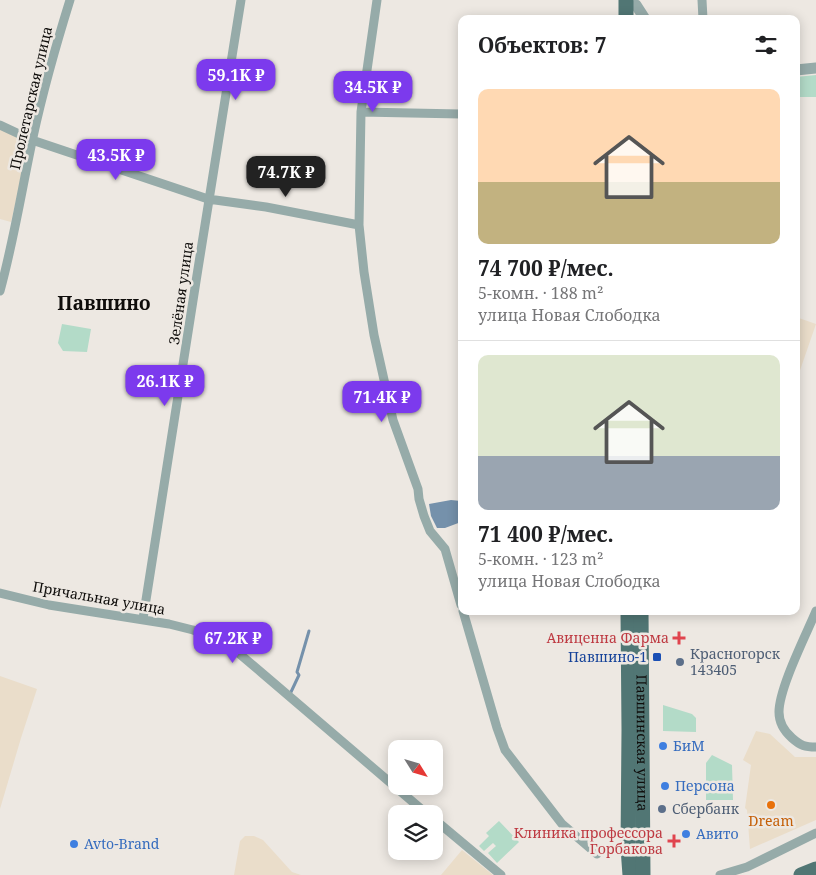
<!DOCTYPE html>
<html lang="ru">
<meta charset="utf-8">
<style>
:root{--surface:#fff;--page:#f2f2f2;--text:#202124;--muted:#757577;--line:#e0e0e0;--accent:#7c3aed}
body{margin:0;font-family:"Noto Serif",serif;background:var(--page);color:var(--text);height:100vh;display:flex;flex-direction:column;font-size:19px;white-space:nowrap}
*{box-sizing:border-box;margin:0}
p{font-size:16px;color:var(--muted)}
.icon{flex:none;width:28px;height:28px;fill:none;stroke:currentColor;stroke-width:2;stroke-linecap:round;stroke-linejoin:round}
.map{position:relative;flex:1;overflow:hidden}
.panel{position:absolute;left:458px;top:15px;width:342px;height:600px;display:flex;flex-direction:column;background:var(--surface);border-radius:10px;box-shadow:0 2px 12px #0003}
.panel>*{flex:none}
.needle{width:32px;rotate:127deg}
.controls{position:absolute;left:388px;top:740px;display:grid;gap:10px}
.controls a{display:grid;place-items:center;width:55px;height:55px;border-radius:10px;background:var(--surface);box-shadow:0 2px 12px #0003;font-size:25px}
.price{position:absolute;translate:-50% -42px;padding:0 11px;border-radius:10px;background:var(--accent);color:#fff;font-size:16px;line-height:32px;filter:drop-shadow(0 1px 2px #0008)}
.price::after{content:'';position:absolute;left:50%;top:30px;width:15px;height:11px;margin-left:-8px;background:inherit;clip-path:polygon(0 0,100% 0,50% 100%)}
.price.active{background:#222;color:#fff}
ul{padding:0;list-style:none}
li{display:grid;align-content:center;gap:10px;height:265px;padding:0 20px}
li+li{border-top:1px solid var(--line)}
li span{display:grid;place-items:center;height:155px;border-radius:10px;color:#555}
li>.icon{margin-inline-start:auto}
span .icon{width:90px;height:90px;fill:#fffc;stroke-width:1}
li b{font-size:21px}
h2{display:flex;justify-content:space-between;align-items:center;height:60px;padding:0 20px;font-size:21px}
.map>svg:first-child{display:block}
.commercial{fill:#eaddc9}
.industrial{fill:#eaddca}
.green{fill:#b3dbc8}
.water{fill:#7591ab}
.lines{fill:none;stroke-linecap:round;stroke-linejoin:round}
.stream{stroke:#7591ab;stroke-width:3}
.minor{stroke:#96aba9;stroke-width:9}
.tertiary{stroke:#96aba9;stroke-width:11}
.primary{stroke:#517674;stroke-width:15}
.health-dot{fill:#e0444e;stroke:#ede8e2;stroke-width:2}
.transit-dot{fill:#1a4fb4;stroke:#ede8e2;stroke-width:2}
.service-dot{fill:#5c6f8a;stroke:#ede8e2;stroke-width:2}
.shop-dot{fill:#3f7fe0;stroke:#ede8e2;stroke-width:2}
.food-dot{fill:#e8710a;stroke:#ede8e2;stroke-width:2}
.labels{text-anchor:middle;stroke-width:5;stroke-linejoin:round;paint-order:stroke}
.street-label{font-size:14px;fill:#0f0d0b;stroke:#ede8e2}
.health-label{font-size:14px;fill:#be3a42;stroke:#ede8e2;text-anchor:end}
.service-label{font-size:14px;fill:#4e5e75;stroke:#ede8e2;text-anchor:start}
.transit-label{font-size:14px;fill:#164399;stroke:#ede8e2;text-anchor:end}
.shop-label{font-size:14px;fill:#366cbe;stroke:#ede8e2;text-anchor:start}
.food-label{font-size:14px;fill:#c56008;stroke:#ede8e2}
.district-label{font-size:19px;font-weight:bold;fill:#0f0d0b;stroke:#ede8e2}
</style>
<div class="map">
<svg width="816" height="875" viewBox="0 0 816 875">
<rect width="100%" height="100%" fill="#ede8e2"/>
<path class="commercial" d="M756,731L770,734L795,757H816V820L750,849L747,810L745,808L751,765L743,760Z
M462,850L493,875H441Z"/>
<path class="industrial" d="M0,128L13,133L29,144L11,222L0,219Z
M796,317L816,324L796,382Z
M0,676L37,689L21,738L0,809Z
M245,836H254L263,840L292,872L301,875H234L240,841Z"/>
<path class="green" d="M816,75V97H796V77Z
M62,324L91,329L87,352L63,351L58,343Z
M663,705L692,714L696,718V732L663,731Z
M712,755L732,765L733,800H706V763Z
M499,821L519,842L497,863L488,853L496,846L493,843L484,851L479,846L489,836L486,833Z"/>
<path class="water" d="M451,500L461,501V522L445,528H437L431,516L429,504Z"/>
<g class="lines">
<path class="stream" d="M291,692L299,675L297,672L309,631"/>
<path class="minor" d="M377,0L361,112L359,225L364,272L374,335L393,420L418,489L419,499L424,516L430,531L445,549L461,605
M702,0L703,19
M361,112L461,114
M0,125L32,140L208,199L266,207L359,225
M0,291C14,240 22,188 33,137C43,91 56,45 70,0
M0,593L49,605L169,624L193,630L215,638L229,645L262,673L427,814
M463,611L497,728L505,750L562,824L597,854
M816,611C806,635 779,688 779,712C779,722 784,731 792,738C801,746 805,747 816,747
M143,619C176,413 207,206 241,0
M434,819L501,875
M720,875L747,867L816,833"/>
<path class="tertiary" d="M636,5L645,19
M796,70L816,68"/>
<g class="primary">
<path d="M626,0V19"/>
<path d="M628,611L629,730L628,848L630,875"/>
<path id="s1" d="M641,611L643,875"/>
<path d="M801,875L816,869"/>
</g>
</g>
<g class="health-dot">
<path d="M676.5 630.5h5v5h5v5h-5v5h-5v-5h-5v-5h5z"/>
<path d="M671.5 833.5h5v5h5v5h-5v5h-5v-5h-5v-5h5z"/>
</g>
<rect class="transit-dot" x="652" y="652" width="10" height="10" rx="2.5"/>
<g class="service-dot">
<circle cx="680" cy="662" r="5"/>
<circle cx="662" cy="809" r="5"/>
</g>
<g class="shop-dot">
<circle cx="663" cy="746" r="5"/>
<circle cx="665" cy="786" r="5"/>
<circle cx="686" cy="834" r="5"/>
<circle cx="74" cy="844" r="5"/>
</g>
<circle class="food-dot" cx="771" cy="805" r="5"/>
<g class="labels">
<g class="street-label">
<text transform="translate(31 98) rotate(-77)" y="5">Пролетарская улица</text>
<text transform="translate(181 293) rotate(-82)" y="5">Зелёная улица</text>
<text transform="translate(99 598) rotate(10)" y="5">Причальная улица</text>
<text dy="5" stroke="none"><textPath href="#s1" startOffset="132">Павшинская улица</textPath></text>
</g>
<g class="health-label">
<text x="669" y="643">Авиценна Фарма</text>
<text x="663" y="838">Клиника профессора<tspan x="663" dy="16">Горбакова</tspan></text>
</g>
<g class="service-label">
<text x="690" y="659">Красногорск<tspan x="690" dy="16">143405</tspan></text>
<text x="672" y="814">Сбербанк</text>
</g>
<g class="transit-label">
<text x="647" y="662">Павшино-1</text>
</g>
<g class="shop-label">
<text x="673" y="751">БиМ</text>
<text x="675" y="791">Персона</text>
<text x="696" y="839">Авито</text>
<text x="84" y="849">Avto-Brand</text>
</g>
<g class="food-label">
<text x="771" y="826">Dream</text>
</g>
<g class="district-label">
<text x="104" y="310">Павшино</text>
</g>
</g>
</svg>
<div class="controls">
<a><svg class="needle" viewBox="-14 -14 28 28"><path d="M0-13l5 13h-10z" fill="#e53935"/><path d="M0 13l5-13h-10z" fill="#757577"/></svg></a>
<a><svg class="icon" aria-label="layers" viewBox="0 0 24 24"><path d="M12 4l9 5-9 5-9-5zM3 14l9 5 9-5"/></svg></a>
</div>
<b class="price" style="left:236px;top:101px">59.1K ₽</b>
<b class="price" style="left:373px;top:113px">34.5K ₽</b>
<b class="price" style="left:116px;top:181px">43.5K ₽</b>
<b class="price active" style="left:286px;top:198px">74.7K ₽</b>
<b class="price" style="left:165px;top:407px">26.1K ₽</b>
<b class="price" style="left:382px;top:423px">71.4K ₽</b>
<b class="price" style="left:233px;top:664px">67.2K ₽</b>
<section class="panel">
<h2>Объектов: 7<svg class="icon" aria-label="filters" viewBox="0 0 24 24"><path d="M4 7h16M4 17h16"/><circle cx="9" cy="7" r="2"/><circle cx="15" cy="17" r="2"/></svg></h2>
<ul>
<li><span style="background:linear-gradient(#ffd9b3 60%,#c2b280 0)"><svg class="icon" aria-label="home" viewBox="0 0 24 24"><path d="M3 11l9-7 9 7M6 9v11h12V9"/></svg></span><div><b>74 700 ₽/мес.</b><p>5-комн. · 188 m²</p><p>улица Новая Слободка</p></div></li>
<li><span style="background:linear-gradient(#dfe7d0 65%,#9aa5b1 0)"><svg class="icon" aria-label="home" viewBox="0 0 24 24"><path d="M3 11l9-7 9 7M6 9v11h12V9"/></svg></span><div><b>71 400 ₽/мес.</b><p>5-комн. · 123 m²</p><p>улица Новая Слободка</p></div></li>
</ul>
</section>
</div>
